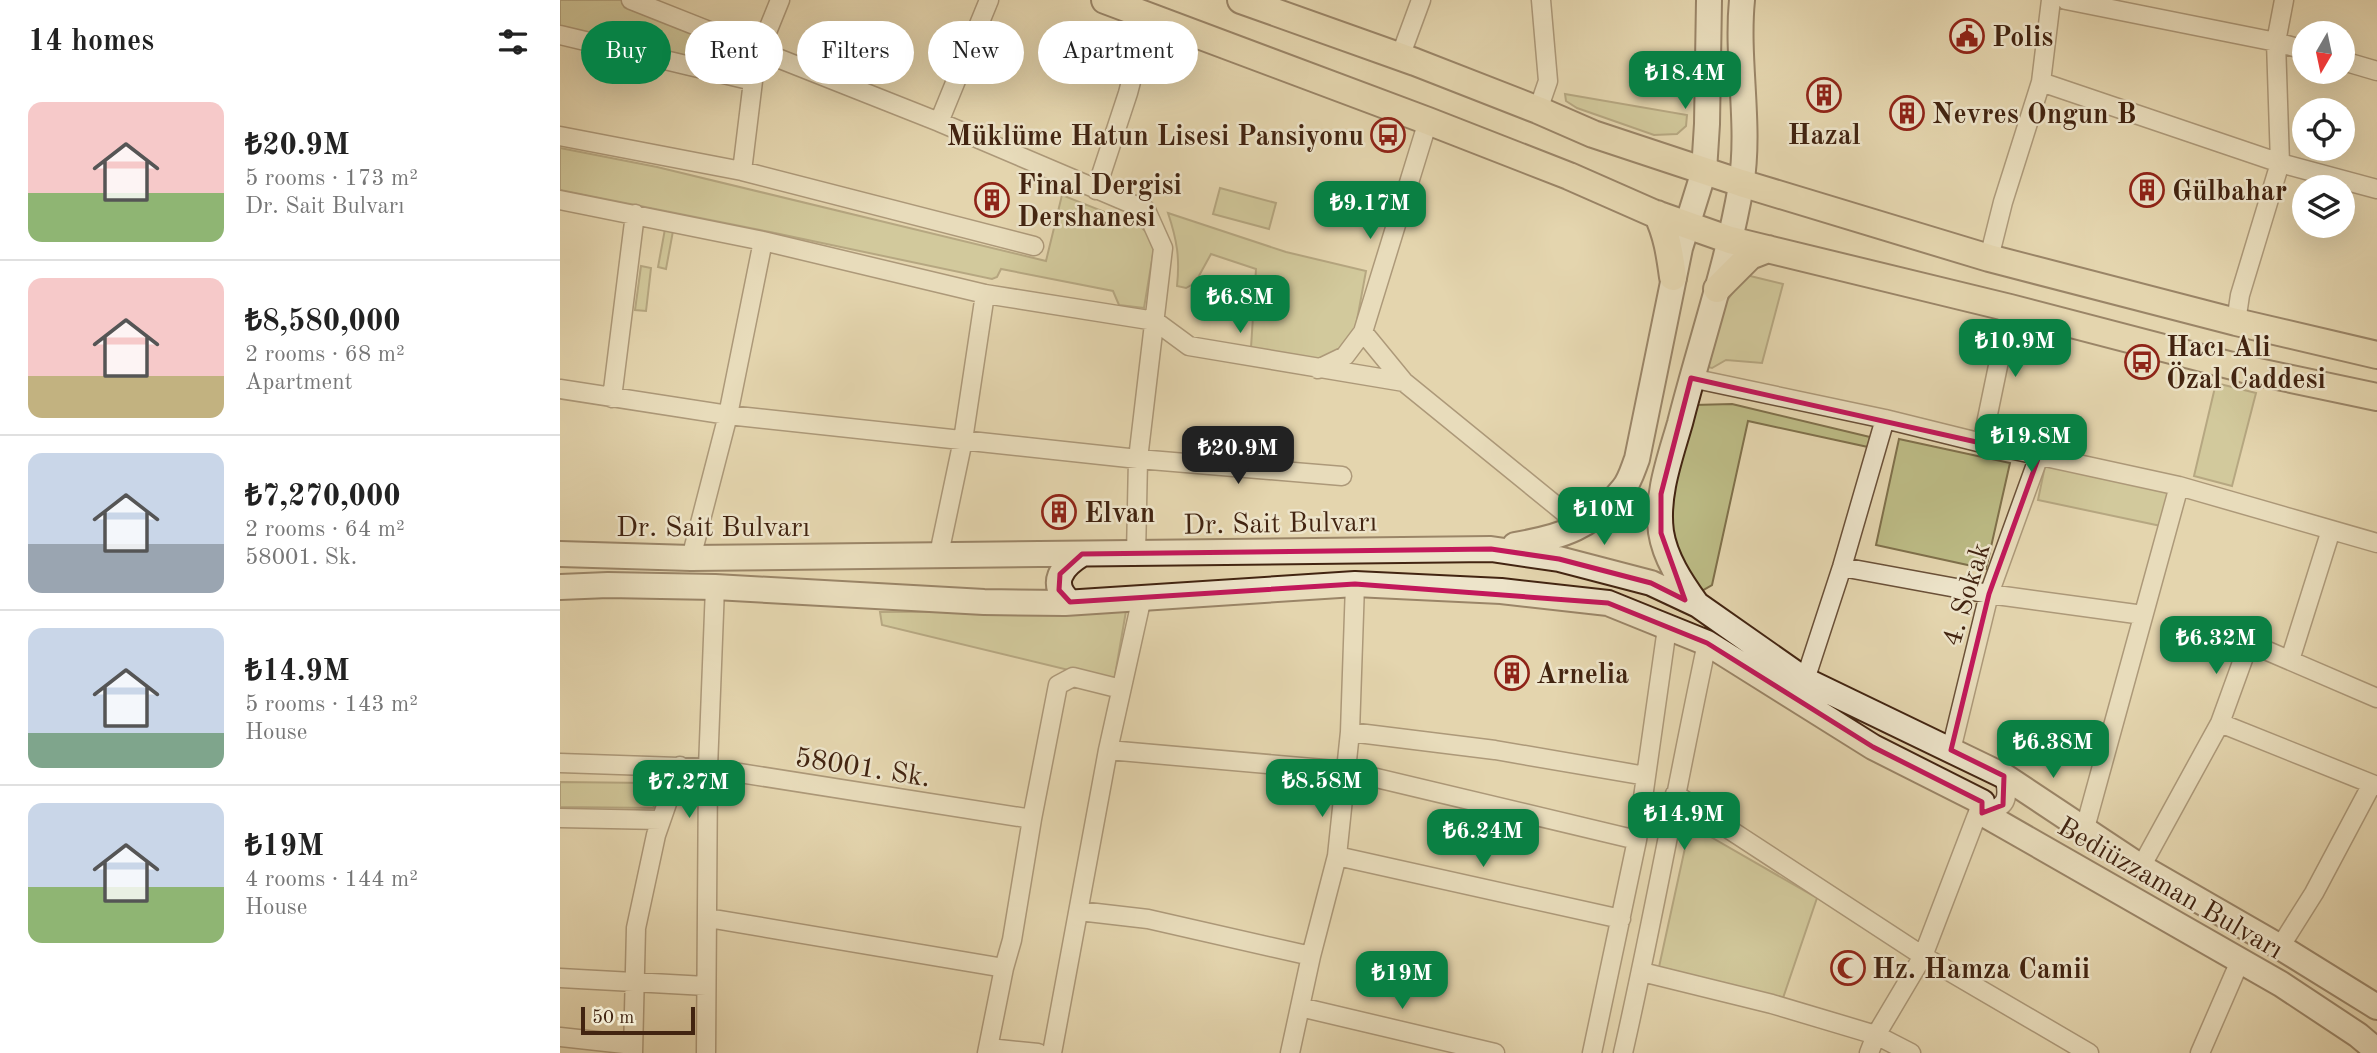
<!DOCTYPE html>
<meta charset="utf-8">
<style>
:root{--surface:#fff;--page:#f2f2f2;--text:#222;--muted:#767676;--line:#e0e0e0;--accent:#0b8043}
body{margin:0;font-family:"Old Standard TT",serif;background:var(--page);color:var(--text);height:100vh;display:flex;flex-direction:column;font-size:26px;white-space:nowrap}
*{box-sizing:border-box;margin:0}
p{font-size:23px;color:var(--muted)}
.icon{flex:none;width:38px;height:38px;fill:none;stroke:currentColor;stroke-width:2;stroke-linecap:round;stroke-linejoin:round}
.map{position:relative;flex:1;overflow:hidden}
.details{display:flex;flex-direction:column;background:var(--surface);width:560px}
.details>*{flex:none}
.hud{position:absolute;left:21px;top:21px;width:665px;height:63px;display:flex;gap:14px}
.needle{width:46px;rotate:189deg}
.tools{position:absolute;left:1732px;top:21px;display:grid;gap:14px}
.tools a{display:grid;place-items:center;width:63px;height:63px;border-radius:50%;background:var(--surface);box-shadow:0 7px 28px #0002;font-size:35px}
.scale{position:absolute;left:21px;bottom:18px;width:114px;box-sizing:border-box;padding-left:7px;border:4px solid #422411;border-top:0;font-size:19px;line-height:24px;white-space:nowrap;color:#422411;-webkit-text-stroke:5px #ede4ca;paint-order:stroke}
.price{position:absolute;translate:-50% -60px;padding:0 16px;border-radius:14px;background:var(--accent);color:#fff;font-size:23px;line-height:46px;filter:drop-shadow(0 2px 4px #0008)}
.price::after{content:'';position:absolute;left:50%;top:42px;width:21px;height:16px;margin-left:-10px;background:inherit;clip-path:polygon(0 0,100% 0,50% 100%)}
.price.active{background:#222;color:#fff}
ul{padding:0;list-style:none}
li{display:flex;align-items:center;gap:21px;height:175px;padding:0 28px}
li+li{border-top:2px solid var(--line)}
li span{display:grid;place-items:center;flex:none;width:196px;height:140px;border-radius:14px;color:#555}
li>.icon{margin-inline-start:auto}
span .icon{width:84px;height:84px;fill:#fffc;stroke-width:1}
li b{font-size:30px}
h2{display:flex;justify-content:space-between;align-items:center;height:84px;padding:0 28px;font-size:30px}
.pill{padding:0 24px;border-radius:32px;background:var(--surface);box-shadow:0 7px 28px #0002;font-size:24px;line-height:63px}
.pill.active{background:var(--accent);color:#fff}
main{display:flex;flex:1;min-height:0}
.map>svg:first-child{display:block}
.green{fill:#bcbb85;stroke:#7f704b;stroke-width:2}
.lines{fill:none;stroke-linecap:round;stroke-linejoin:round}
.street-casing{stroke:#6a5038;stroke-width:21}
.secondary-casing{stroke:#422411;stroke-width:28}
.primary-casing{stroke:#422411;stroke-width:30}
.street{stroke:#ede4ca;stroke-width:18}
.secondary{stroke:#ede4ca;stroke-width:24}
.primary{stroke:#e4d5ae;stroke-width:26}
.marked{fill:none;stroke:#c2185b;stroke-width:5;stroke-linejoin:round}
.labels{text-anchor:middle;stroke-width:5;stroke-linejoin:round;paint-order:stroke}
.poi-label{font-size:28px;font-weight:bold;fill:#422411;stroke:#ede4ca;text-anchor:start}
.street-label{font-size:28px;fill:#422411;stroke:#ede4ca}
</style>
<main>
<section class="details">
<h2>14 homes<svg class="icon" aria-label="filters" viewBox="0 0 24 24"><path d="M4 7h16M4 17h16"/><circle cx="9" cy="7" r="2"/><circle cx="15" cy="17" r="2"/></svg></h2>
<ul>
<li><span style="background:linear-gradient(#f6c9c9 65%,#8fb573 0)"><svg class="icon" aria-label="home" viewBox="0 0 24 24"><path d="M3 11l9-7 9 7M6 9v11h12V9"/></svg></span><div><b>₺20.9M</b><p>5 rooms · 173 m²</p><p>Dr. Sait Bulvarı</p></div></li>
<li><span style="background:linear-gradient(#f6c9c9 70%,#c2b280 0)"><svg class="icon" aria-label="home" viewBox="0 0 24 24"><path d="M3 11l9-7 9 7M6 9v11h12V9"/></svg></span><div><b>₺8,580,000</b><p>2 rooms · 68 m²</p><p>Apartment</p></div></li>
<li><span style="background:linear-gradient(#c9d6e8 65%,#9aa5b1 0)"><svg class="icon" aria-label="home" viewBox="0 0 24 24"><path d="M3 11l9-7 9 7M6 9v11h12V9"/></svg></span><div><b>₺7,270,000</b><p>2 rooms · 64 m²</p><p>58001. Sk.</p></div></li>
<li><span style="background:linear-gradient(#c9d6e8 75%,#7fa58c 0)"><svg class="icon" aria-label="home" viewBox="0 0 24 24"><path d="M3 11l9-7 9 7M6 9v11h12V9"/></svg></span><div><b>₺14.9M</b><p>5 rooms · 143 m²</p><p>House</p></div></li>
<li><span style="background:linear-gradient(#c9d6e8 60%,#8fb573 0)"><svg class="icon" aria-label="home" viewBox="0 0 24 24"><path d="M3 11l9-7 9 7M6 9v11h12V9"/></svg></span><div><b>₺19M</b><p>4 rooms · 144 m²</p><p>House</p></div></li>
</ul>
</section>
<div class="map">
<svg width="1817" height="1053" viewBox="0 0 1817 1053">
<rect width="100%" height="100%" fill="#e4d5ae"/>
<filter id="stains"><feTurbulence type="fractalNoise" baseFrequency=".00286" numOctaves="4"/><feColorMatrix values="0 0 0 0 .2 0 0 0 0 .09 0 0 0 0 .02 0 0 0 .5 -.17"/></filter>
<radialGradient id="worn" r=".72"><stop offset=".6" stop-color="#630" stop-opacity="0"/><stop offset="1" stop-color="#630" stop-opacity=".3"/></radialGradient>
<path class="green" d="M0,0H71L199,52L193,81L0,35Z
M1005,94L1127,115L1126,126L1117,134L1094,135L1017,108L1006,101Z
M0,148L97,167L486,261L502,195L580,226L589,235L594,248L584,308L559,305L553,291L441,269L437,277L432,279L210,232L0,190Z
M660,188L716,203L709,229L653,214Z
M608,213L726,252L806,271L795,331L782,350L754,362L691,348L696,269L651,254L635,283L626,288L617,286C620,258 617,240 608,213Z
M105,229L113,231L106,269L98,267Z
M81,266L91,268L86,311L75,310Z
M1186,275L1223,284L1202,363L1166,360L1152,368L1144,366L1160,310Z
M1656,383L1696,393L1672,486L1634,476Z
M1172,404L1310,437L1308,447L1188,421L1152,585L1138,593L1109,534L1108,499L1134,405Z
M1339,439L1450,463L1426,569L1316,545Z
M1485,466L1608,491L1601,526L1478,500Z
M566,611L554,681L322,625L320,612Z
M0,782L90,783L94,808L0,807Z
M1130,825L1257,898L1223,998L1099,967Z"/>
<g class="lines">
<g class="street-casing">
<path id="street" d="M71,0L379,122L586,210L603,248L578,459L576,555
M1506,0L1716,42L1745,50
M0,35L193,81
M840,57L861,0
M1783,61L1817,71
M1481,82L1491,0
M978,110L988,81L981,0
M379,122L429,0
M0,136L182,171L474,246
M182,171L193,81L199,52L220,0
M536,190L568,93L588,17
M0,200L203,241L425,294L595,321L629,346L844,382
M1429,258L1443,202L1481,82L1720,163L1817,189
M1676,322L1680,295L1720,163L1716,42L1724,0
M803,332L844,382L1021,526
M758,369L785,356L803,332L868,121
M1131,378L1325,419L1422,443L1619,486L1817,543
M0,389L168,415L578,459L782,476
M52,398L75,214
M1422,443L1450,308
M379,554L403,440L425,294
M131,558L168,415L203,241
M1282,567L1429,594L1583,615
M1730,660L1771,530
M1245,680L1282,567L1325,419
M1660,723L1817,786
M790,732L935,750L1086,776
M548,750L787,771L1077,840
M1391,750L1429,594L1479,456
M0,763L148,768L472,819
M1115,794L1363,956L1529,1053
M1422,813C1446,808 1450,800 1444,776
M0,818L101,820
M1525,828L1619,486
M777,856L1061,919
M1581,867L1660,723L1689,643L1817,698
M519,911L588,919L751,956
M148,918L444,968
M1720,947L1754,893L1812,784
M1082,972L1212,1004L1316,1035L1351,1053
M0,978L146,986
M740,1007L935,1053
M0,1037L73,1045
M429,1048L478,1053
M73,1053L76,928L96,835L120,766
M146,1053L148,768L155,587
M427,1053L444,968L452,940L472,819L498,685L513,677L561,689
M492,1053L548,750L582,597
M730,1053L751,956L777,856L790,732L795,584
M1032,1053L1077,840L1107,628
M1063,1053C1094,917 1118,779 1147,643
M1309,1053L1316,1035L1363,956L1422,802
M1640,1053L1680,961"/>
</g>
<g class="secondary-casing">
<path id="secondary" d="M955,545C1002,537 1033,527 1063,489C1070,481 1073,469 1077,459L1120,248L1144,171L1147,124L1149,0
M0,554L131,558L931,549L999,559L1091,583L1138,605L1245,680L1444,776L1581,867L1720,947L1817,1007
M0,587L48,585L155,587L424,602L505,603L795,584L941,591L1048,603L1147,643L1313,747L1422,802V813L1721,984L1798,1035L1817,1051
M510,602C488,584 502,566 522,554
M1136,603C1121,582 1105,558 1101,532C1096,495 1110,458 1120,423C1140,344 1167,267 1181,186C1191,125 1176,61 1182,0"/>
</g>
<g class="primary-casing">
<path id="primary" d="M545,0L868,121L1009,176L1093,213L1170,240L1450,308L1684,369L1817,397
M681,0L855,62L978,110L1033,134L1181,183L1429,258L1676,322L1817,355
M1097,214C1107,234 1110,255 1113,277
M1157,289L1190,256L1208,249"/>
</g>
<use href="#street" class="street"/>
<use href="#secondary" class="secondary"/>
<use href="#primary" class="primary"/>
</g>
<path d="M0 0H1817V1053H0ZM1131,378L1479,456L1429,594L1391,750L1444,776L1443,805L1422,813V802L1313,747L1147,643L1048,603L795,584L510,602L499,590L500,574L522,554L931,549L999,559L1091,583L1125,600L1101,533V494Z" fill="#e4d5ae" fill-opacity=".55" fill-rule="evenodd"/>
<path class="marked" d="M1131,378L1479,456L1429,594L1391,750L1444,776L1443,805L1422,813V802L1313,747L1147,643L1048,603L795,584L510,602L499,590L500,574L522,554L931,549L999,559L1091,583L1125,600L1101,533V494Z"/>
<defs>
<g id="civic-ring" transform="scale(1.75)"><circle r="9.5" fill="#ede4ca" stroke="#8f2418" stroke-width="1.5"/><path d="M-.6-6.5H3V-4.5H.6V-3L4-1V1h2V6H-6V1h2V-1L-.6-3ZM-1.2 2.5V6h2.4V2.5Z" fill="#8f2418"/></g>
<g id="building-ring" transform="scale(1.75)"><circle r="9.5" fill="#ede4ca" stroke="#8f2418" stroke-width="1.5"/><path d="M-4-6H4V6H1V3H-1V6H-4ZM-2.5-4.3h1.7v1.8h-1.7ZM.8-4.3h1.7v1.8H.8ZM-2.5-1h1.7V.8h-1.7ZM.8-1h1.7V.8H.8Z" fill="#8f2418"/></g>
<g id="bus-ring" transform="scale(1.75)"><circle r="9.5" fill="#ede4ca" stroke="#8f2418" stroke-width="1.5"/><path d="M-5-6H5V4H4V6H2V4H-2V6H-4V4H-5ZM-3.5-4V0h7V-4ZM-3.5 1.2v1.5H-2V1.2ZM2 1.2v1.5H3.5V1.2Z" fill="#8f2418"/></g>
<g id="mosque-ring" transform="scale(1.75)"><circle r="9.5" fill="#ede4ca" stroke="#8f2418" stroke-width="1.5"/><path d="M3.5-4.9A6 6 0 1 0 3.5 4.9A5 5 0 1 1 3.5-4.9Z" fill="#8f2418"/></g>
</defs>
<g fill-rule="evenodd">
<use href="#civic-ring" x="1407" y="36"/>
<use href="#building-ring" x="1264" y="95"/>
<use href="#building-ring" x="1347" y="113"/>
<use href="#bus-ring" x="828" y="135"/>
<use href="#building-ring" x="1587" y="190"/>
<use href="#building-ring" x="432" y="200"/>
<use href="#bus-ring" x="1582" y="362"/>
<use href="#building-ring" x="499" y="512"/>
<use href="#building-ring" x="952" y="673"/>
<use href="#mosque-ring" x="1288" y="968"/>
</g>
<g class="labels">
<g class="poi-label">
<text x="1432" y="46">Polis</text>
<text x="1372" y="123">Nevres Ongun B</text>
<text x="1264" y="144" text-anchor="middle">Hazal</text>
<text x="804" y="145" text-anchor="end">Müklüme Hatun Lisesi Pansiyonu</text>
<text x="457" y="194">Final Dergisi<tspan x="457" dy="32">Dershanesi</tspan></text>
<text x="1612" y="200">Gülbahar</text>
<text x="1606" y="356">Hacı Ali<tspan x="1606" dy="32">Özal Caddesi</tspan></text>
<text x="524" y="522">Elvan</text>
<text x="976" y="683">Arnelia</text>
<text x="1312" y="978">Hz. Hamza Camii</text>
</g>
<g class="street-label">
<text transform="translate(720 522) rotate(-1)" y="10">Dr. Sait Bulvarı</text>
<text x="153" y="536">Dr. Sait Bulvarı</text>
<text transform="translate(1405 594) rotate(-73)" y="10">4. Sokak</text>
<text transform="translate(303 766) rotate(9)" y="10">58001. Sk.</text>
<text transform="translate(1611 887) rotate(30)" y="10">Bediüzzaman Bulvarı</text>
</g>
</g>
<rect width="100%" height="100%" filter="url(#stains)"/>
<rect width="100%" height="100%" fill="url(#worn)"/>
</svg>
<div class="tools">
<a><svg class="needle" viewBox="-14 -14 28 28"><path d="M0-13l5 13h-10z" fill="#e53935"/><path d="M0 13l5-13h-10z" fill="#767676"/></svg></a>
<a><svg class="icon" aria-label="locate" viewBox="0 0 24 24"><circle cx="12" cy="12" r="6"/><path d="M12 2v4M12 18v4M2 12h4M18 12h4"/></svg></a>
<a><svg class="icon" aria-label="layers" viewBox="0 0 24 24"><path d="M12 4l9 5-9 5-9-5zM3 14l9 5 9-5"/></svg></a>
</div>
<div class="scale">50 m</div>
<b class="price" style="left:1125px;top:111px">₺18.4M</b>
<b class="price" style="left:810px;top:241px">₺9.17M</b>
<b class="price" style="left:680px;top:335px">₺6.8M</b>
<b class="price" style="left:1455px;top:379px">₺10.9M</b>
<b class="price" style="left:1471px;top:474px">₺19.8M</b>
<b class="price active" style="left:678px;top:486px">₺20.9M</b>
<b class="price" style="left:1044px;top:547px">₺10M</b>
<b class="price" style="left:1656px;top:676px">₺6.32M</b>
<b class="price" style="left:1493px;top:780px">₺6.38M</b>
<b class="price" style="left:762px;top:819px">₺8.58M</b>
<b class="price" style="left:129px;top:820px">₺7.27M</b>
<b class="price" style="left:1124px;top:852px">₺14.9M</b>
<b class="price" style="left:923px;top:869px">₺6.24M</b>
<b class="price" style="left:842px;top:1011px">₺19M</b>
<div class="hud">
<a class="pill active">Buy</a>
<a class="pill">Rent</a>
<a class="pill">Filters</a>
<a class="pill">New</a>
<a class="pill">Apartment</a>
</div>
</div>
</main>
